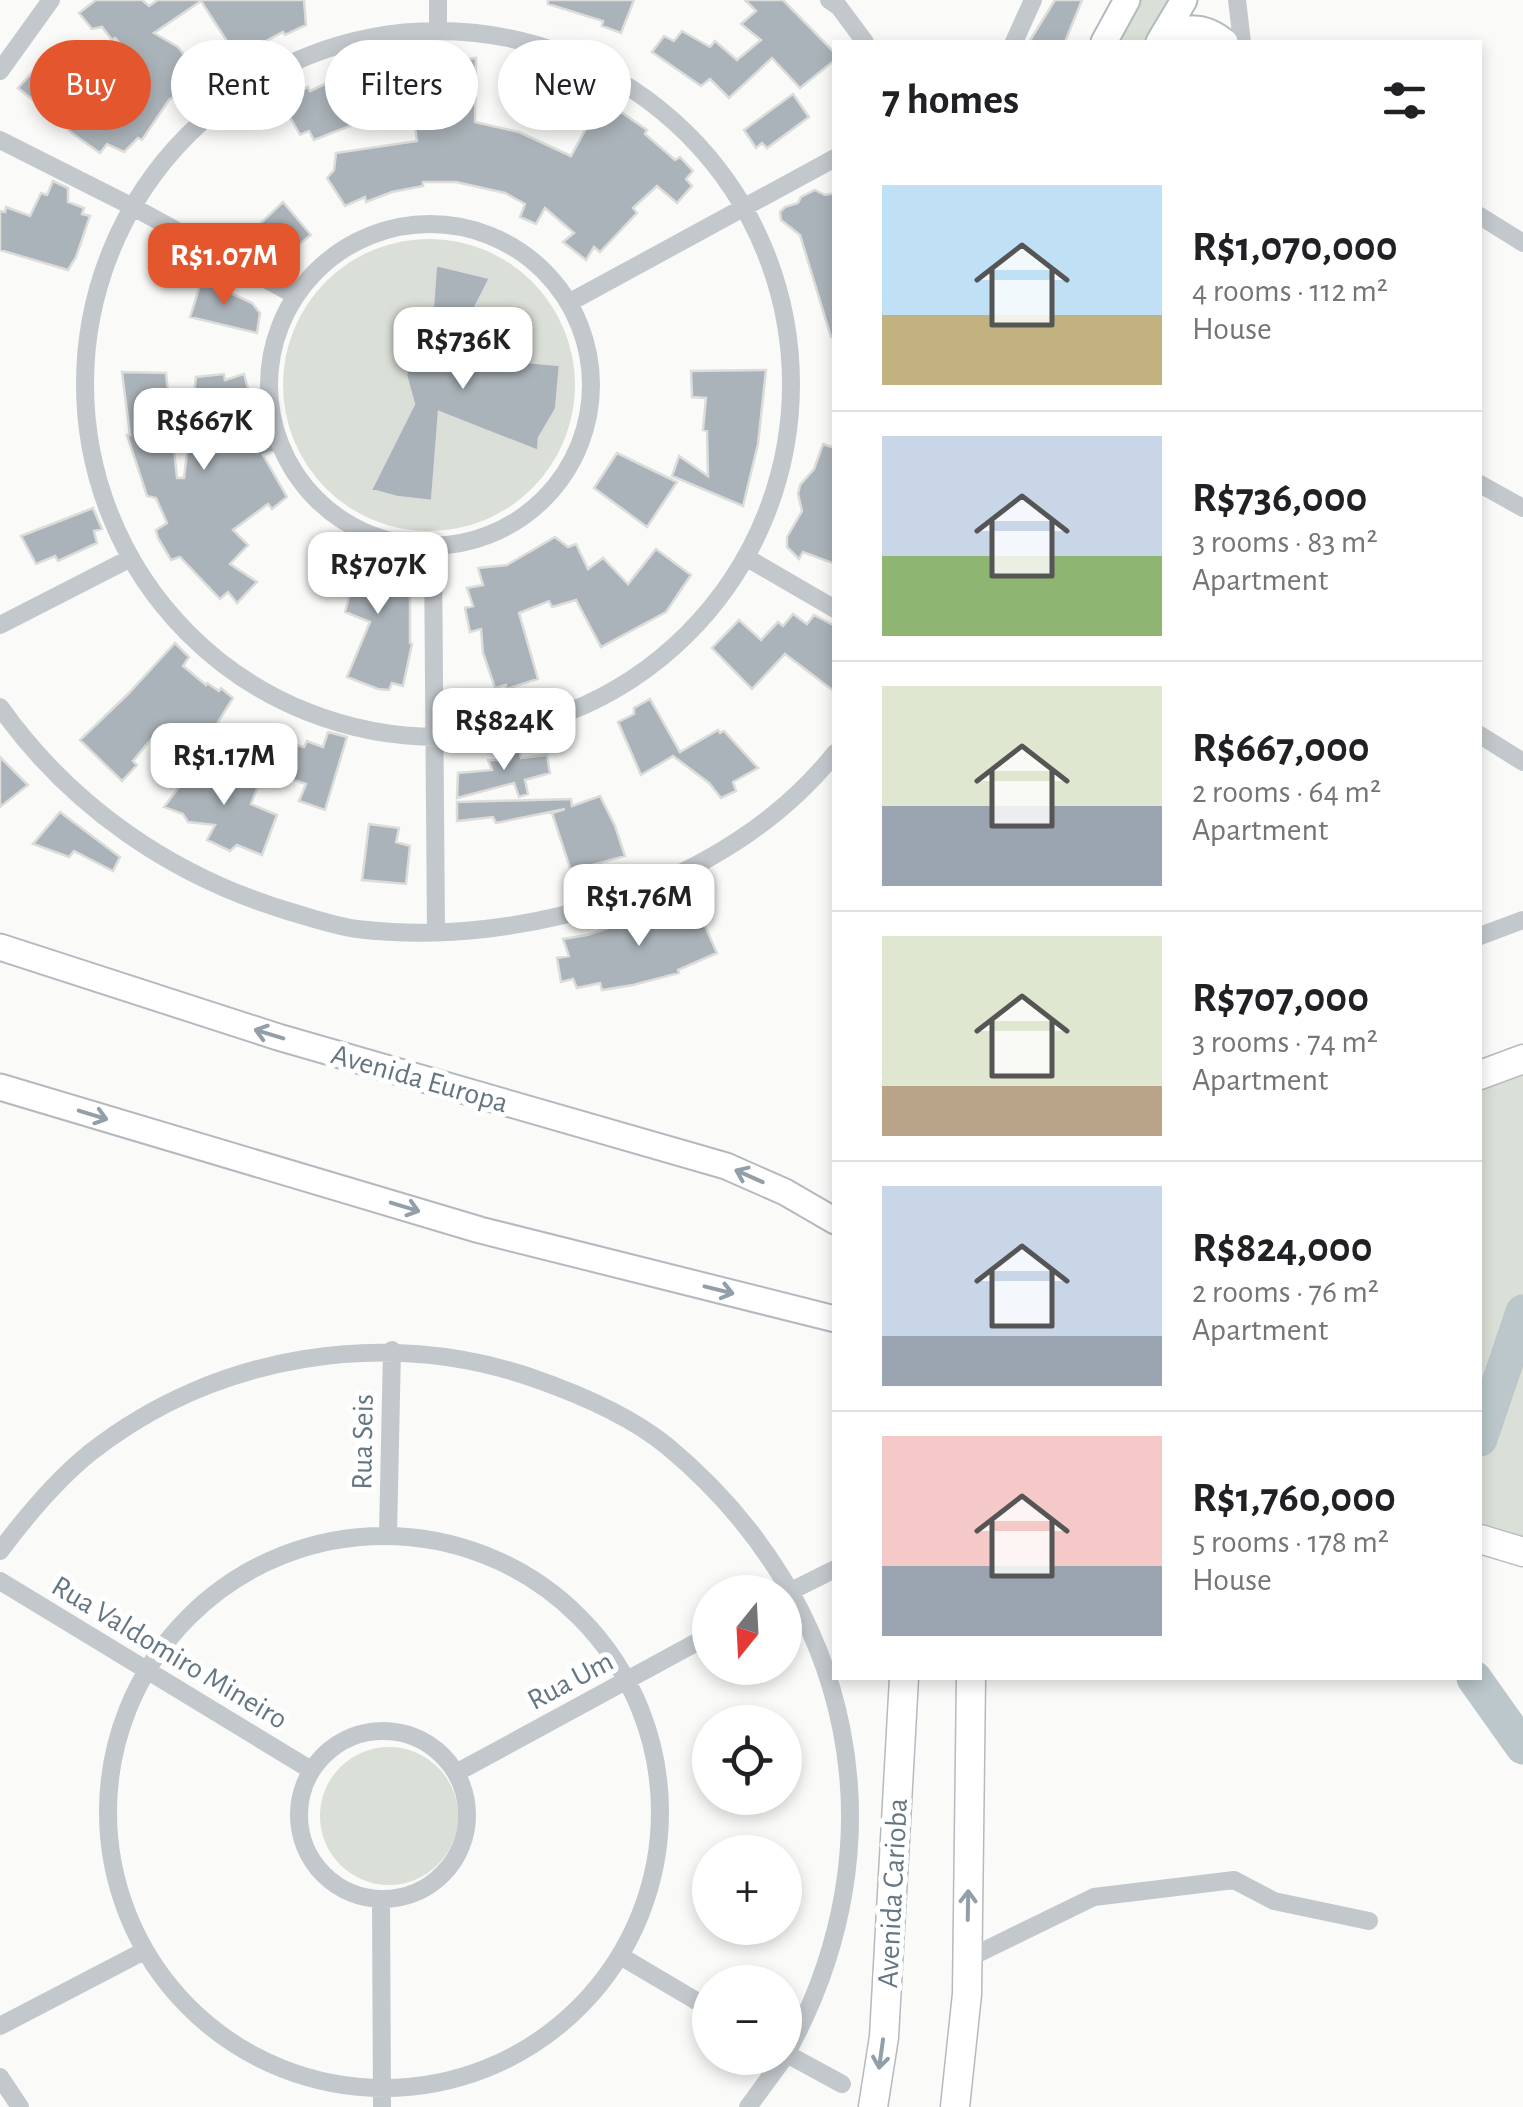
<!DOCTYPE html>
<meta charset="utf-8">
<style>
:root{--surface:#fff;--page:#f2f2f2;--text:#202124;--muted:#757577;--line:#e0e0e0;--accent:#e4572e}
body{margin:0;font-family:"Alegreya Sans",sans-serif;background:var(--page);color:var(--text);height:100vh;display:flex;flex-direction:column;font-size:38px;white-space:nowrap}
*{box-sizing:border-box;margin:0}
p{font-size:32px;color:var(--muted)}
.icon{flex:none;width:55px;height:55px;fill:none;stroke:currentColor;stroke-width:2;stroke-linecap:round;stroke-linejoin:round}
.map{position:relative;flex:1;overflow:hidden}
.side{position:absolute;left:832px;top:40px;width:650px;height:1640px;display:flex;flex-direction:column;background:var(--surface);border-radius:0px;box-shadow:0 5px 15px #0003}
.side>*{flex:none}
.guide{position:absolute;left:30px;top:40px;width:652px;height:90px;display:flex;gap:20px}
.needle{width:65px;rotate:198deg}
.tools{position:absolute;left:692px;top:1575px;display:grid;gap:20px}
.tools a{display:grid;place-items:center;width:110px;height:110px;border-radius:50%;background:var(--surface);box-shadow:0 5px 15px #0003;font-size:50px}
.price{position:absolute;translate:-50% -85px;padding:0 22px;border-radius:20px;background:#fff;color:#222;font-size:32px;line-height:65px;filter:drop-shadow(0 2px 5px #0008)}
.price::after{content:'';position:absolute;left:50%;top:60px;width:30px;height:22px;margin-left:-15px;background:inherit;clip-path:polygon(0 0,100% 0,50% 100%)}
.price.active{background:var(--accent);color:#fff}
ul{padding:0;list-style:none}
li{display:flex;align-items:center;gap:30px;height:250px;padding:0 50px}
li+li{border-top:2px solid var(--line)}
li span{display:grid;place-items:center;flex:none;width:280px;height:200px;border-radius:0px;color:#555}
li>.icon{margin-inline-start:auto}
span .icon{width:120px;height:120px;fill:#fffc;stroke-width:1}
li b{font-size:42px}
h2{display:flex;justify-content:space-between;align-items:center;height:120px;padding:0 50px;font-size:42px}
.pill{padding:0 35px;border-radius:45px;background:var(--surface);box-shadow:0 5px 15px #0003;font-size:35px;line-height:90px}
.pill.active{background:var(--accent);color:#fff}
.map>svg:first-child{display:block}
.green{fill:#dadfd7}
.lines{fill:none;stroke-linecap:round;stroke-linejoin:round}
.river{stroke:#bbc7cb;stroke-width:35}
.building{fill:#aab3b9;stroke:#dcdcda;stroke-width:2.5}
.secondary-casing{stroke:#b3babf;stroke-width:29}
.primary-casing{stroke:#b5babe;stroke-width:31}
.minor{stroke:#c3c8cc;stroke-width:18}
.secondary{stroke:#fff;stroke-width:25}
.primary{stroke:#fff;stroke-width:28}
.oneway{stroke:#939fa8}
.labels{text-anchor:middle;stroke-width:10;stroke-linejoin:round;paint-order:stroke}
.street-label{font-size:30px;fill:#657683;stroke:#fff}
</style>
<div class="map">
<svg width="1523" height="2107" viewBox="0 0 1523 2107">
<rect width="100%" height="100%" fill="#fafaf8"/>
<path class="green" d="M1134,0H1172L1144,42H1111Z
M283 385a146 146 0 1 1 292 0a146 146 0 1 1-292 0Z
M1523,1073V1536L1480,1523V1090Z
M320 1816a69 69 0 1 1 138 0a69 69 0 1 1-138 0Z"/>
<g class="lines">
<path class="river" d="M1480,1439L1523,1312
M1474,1678L1523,1747"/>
</g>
<path class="building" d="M96,0H142L149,6L158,0H304L306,25L285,35L283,32L253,48L251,43L234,52L201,1L154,33L178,47L202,78L169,100L142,140L138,138L124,152L107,144L100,153L69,131L73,125L45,97L38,104L18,88L46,57L101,100L110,89L124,103L148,77L115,38L112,40L102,27L92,29L79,13Z
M548,0H634L621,33L602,26L603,21L548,4Z
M745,0H783L835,53V60L800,88L772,58L729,98L710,79L701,86L652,52L664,36L674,41L682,31L710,47L715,41L737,60L761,40L741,24L756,11Z
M1055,0H1082L1065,42H1029Z
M476,58L475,122L519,132L571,156L602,99L647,130L645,134L675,160L680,157L693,171L686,179L692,186L677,203L657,186L633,208L637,213L600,252L594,247L586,260L563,242L574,233L545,208L536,224L520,217L525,204L505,193L456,182H423V186L392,192L366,202L365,197L345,206L327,178L334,170L336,153L417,141L414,121H418L409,65Z
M342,76L353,99L347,102L356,114L348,117L355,124L314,140L309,131L300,135L281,101L308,87L310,91Z
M793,94L809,117L767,148L762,143L756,148L744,130Z
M53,181L68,188V202L84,208L82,214L90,216L76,257L68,270L0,250V211L5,212L6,207L30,216L41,193L47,195Z
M815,190L825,195L835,193V337H831L800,235L781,220L780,212L785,207L798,203L801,197Z
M283,202L311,235L292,250L270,234L243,240Z
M436,265L490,278L451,355L560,365L556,409L539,438L538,451L439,412L432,501L397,497L371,490L414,404L406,375L411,357L430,347Z
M202,279H214L220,288L252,303L260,313L257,333L190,317Z
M766,370L758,444L743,506L672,476L679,456L708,476L707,431L703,430L706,398L692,397L691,371Z
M122,372L166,373L177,478H184L196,377L224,374L225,380L244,374L260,433L267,431L274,440L275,451L263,455L287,497L272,509L268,504L233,530L248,545L230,564L257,582L237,603L228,592L220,599L180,557L171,560L158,538L156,530L167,523L156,498L147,496L127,435H130Z
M823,444L835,448V564L803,552L799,559L787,547V537L802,511L798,494L800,485L814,469Z
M617,453L677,482L647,527L594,488Z
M93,508L102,529L94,531L97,543L58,561L55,556L36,564L21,536Z
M555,537L568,547L576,544L588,569L603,558L628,584L656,549L691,575L666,612L601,647L576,600L552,607L549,601L519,613L538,679L506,689V685L495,688L483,653L481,629L470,632L465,608L473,606L467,588L483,585L478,568L507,565Z
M347,546L364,552L366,559L384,566L388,561L404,567L416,583L410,589V643L412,644L403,686L392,683L389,690L378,689L347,677L370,622L345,612L351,590L335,584L339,573L332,571Z
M793,614L807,624L814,615L835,626V692L785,654L752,689L712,648L739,620L761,640L778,622L783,626Z
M175,643L189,657L183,666L206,685L207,683L219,691L221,688L233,698L199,753L163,725L133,761L137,765L122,781L80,740L128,694Z
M650,699L680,752L718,730L720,733L724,731L758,768L733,782L736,791L721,798L709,783L673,756L641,775L618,722L634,714V708Z
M328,732L347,737L325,810L299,801L306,784L285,777L297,745L304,747L307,741L323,747Z
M518,745L521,758L547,755L550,773L525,780L528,794L519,797L514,783L457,798L458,773L492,770L488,760H506L501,746Z
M0,757L28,785L0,807Z
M199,761L258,786L251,804L277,815L262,855L237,845L230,851L207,840L215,825L188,822L183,814L164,807Z
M600,796L615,826L625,856L571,871L552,813L565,809L496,823L493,817L457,821V802L571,799L572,806Z
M60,812L120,857L113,871L74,851L69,857L33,844Z
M369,824L399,828L396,842L410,846L406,884L362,880Z
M674,899H693L717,953L678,970L679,973L633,985L602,990L600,983L577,988L573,979L561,982L557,958L569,956L563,939L587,935L658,912Z"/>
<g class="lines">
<g class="secondary-casing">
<path id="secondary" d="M1161,39C1185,26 1203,24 1225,42
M1104,42L1127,0
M1159,42L1184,0
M0,947L278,1037L726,1166L785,1192L835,1221
M0,1087L480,1230L835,1319"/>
</g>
<g class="primary-casing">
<path id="primary" d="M1480,1075L1523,1059
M1480,1539L1523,1552
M873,2107L884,2037L904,1678
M955,2107L967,1994L971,1678"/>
</g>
<path class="minor" d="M829,0L839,7L865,42
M1237,0L1242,42
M438,24V0
M85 384a353 353 0 1 1 706 0a353 353 0 1 1-706 0Z
M1014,42L1033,0
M0,71L51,0
M0,140L133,207L295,295
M1480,216L1523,243
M269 385a161 161 0 1 1 322 0a161 161 0 1 1-322 0Z
M572,301L835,158
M1480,484L1523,508
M433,551L436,932
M749,559L835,609
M0,625L129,559
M0,707C71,807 173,877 291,912C312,918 335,926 357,929C523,949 729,887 835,753
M1480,735L1523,762
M1480,936L1523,920
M388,1535L392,1350
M108 1812a276 276 0 1 1 552 0a276 276 0 1 1-552 0Z
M0,1551C27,1515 56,1480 91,1452C216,1354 385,1327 533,1378C579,1394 629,1415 667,1446C855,1602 905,1842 785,2056
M0,1581L311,1770
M785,1594L835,1569
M299 1815a84 84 0 1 1 168 0a84 84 0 1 1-168 0Z
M456,1773L710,1635
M381,1899L382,2107
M622,1957L710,2009
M967,1959L1094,1897L1234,1880L1274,1901L1369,1921
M0,2026L144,1951
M785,2053L842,2084
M0,2077L20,2107
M748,2107L784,2058"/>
<use href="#secondary" class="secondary"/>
<use href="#primary" class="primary"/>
</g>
<defs><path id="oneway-shaft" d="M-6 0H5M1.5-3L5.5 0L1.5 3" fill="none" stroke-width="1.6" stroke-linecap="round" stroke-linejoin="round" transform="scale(2.5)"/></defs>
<g class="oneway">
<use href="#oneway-shaft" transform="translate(269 1034) rotate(-163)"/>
<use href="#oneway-shaft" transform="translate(93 1115) rotate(17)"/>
<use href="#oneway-shaft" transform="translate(749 1176) rotate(-156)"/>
<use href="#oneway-shaft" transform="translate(405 1207) rotate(17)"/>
<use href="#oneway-shaft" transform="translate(719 1290) rotate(14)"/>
<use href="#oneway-shaft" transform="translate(968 1905) rotate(-89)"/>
<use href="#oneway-shaft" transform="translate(881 2054) rotate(98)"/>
</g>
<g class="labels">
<g class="street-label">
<text transform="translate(420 1078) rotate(16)" y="10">Avenida Europa</text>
<text transform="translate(362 1442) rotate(-89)" y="10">Rua Seis</text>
<text transform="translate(170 1652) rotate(31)" y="10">Rua Valdomiro Mineiro</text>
<text transform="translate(570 1680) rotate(-28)" y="10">Rua Um</text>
<text transform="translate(892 1893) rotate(-87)" y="10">Avenida Carioba</text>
</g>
</g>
</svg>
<div class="tools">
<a><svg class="needle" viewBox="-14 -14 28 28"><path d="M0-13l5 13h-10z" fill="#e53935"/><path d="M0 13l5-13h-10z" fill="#757577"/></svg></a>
<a><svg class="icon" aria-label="locate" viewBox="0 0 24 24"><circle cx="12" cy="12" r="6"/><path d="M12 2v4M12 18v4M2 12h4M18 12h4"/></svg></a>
<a>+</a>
<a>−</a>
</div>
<b class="price active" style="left:224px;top:308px">R$1.07M</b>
<b class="price" style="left:463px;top:392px">R$736K</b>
<b class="price" style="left:204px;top:473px">R$667K</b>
<b class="price" style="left:378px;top:617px">R$707K</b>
<b class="price" style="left:504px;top:773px">R$824K</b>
<b class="price" style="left:224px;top:808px">R$1.17M</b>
<b class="price" style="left:639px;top:949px">R$1.76M</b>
<div class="guide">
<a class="pill active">Buy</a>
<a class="pill">Rent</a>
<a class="pill">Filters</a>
<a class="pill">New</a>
</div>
<section class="side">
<h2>7 homes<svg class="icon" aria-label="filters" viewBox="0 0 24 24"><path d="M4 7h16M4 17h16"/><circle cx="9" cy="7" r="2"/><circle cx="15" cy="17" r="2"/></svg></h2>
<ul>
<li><span style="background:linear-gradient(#bfe0f5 65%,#c2b280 0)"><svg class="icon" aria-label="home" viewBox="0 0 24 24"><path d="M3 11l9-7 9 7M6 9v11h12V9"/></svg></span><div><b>R$1,070,000</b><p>4 rooms · 112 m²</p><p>House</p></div></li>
<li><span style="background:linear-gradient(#c9d6e8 60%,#8fb573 0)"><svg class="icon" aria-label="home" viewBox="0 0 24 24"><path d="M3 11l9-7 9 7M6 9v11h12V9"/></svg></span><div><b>R$736,000</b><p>3 rooms · 83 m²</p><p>Apartment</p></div></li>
<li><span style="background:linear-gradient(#dfe7d0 60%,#9aa5b1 0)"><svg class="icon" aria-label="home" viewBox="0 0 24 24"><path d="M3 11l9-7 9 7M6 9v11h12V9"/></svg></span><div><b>R$667,000</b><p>2 rooms · 64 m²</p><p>Apartment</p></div></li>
<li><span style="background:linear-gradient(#dfe7d0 75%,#b9a48a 0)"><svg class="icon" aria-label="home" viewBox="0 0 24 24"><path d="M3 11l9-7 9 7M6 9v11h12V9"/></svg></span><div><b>R$707,000</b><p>3 rooms · 74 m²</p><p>Apartment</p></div></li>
<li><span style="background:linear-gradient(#c9d6e8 75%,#9aa5b1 0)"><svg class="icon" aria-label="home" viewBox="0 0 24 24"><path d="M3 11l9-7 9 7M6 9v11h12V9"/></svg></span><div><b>R$824,000</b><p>2 rooms · 76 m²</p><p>Apartment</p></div></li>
<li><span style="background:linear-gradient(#f6c9c9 65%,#9aa5b1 0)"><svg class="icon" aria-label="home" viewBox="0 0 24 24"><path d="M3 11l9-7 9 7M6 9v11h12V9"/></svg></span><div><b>R$1,760,000</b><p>5 rooms · 178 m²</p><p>House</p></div></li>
</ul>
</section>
</div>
